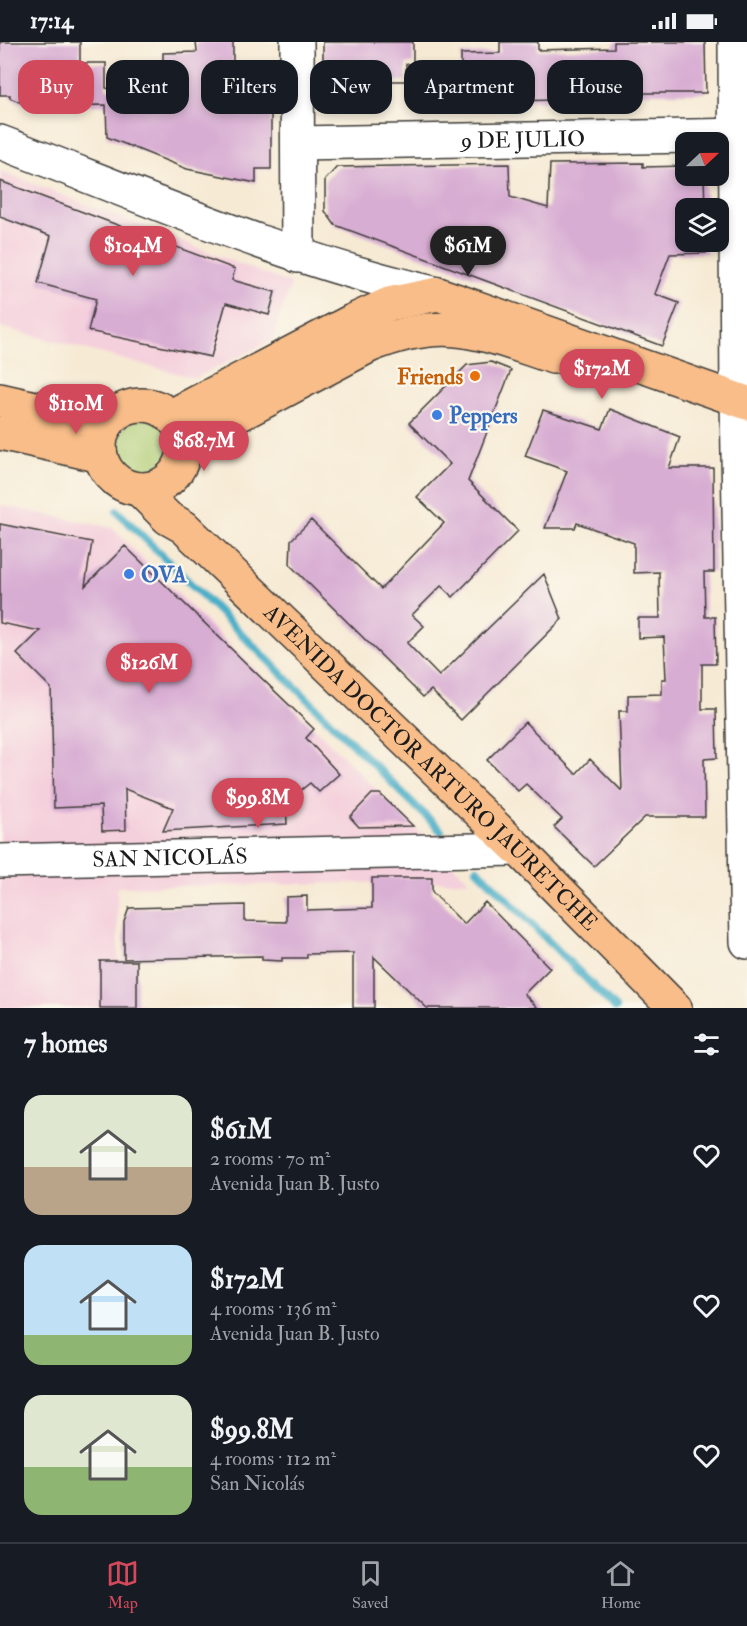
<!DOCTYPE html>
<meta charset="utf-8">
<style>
:root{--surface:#171b24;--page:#242831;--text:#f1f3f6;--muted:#9ea1a6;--line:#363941;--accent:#d1495b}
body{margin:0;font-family:"IM FELL Double Pica",serif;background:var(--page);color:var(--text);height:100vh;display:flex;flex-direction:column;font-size:22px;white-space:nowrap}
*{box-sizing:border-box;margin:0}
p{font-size:20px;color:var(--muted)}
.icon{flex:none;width:33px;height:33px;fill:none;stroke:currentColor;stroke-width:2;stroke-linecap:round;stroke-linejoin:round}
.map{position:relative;height:966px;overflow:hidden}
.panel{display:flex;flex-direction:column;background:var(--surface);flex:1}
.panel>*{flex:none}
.hud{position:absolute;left:18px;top:18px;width:711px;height:54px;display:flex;gap:12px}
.needle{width:39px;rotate:68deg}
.tools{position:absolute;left:675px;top:90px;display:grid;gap:12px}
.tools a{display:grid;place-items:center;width:54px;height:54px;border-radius:12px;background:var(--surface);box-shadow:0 3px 9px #0003;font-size:30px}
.price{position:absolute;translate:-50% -51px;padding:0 14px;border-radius:21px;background:var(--accent);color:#fff;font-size:20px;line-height:39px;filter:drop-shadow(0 2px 3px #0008)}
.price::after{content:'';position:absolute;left:50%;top:36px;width:18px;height:14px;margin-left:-9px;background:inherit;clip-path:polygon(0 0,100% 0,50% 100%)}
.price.active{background:#222;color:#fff}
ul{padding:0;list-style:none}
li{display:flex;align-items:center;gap:18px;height:150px;padding:0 24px}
li span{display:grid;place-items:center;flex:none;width:168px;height:120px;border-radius:18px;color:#555}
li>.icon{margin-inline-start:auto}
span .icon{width:72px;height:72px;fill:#fffc;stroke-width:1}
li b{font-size:26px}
h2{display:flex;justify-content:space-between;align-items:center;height:72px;padding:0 24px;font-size:26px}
.chip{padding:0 21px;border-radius:18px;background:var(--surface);box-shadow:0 3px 9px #0003;font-size:21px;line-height:54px}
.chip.active{background:var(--accent);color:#fff}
.status{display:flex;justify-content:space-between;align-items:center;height:42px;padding:0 30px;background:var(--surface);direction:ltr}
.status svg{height:16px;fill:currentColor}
.menu{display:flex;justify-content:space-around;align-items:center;height:84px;border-top:2px solid var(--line);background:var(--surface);font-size:16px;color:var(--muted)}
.menu a{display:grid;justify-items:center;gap:3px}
.menu .active{color:var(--accent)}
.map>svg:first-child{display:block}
.built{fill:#f4cfdc}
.green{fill:#afcc73;stroke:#667448;stroke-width:1.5}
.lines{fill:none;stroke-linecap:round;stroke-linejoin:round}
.stream{stroke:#48afc7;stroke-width:8}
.building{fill:#d8add3}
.minor-casing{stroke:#3d3b38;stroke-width:36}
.major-casing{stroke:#3d3b38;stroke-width:36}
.minor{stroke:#fff;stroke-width:33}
.major{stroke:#f8bd89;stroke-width:33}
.food-dot{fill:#e8710a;stroke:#fbf7ec;stroke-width:2}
.shop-dot{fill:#3f7fe0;stroke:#fbf7ec;stroke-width:2}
.labels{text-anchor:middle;stroke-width:4.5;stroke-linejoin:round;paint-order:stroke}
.street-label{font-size:22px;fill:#1c1c1c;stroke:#fbf7ec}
.food-label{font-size:22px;font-weight:bold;fill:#c56008;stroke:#fbf7ec;text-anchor:end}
.shop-label{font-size:22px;font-weight:bold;fill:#366cbe;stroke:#fbf7ec;text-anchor:start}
</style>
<div class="status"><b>17:14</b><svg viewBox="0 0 49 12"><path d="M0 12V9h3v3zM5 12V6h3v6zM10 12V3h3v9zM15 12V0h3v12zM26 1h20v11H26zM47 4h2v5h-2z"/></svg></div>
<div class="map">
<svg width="747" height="966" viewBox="0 0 747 966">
<rect width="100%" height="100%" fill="#fbf7ec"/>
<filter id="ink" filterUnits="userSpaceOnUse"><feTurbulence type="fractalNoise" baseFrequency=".0167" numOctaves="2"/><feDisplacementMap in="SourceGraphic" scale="12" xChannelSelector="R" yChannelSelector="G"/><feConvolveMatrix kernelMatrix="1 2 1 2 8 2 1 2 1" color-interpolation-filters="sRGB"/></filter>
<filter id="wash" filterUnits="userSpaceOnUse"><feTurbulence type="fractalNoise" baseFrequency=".008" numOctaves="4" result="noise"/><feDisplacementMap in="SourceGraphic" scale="24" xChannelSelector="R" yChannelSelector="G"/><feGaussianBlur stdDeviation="1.35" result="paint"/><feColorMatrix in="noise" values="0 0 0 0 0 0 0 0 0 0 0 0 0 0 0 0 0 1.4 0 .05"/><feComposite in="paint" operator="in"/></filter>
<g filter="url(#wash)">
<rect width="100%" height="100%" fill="#f6ead4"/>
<path class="built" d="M0,129L291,242L273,298L195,336L0,285Z
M0,463L112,486L469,839L117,845L119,947L148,966H0Z"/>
<path class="green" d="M118 403a26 26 0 1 1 52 0a26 26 0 1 1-52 0Z"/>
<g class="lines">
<path class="stream" d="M117,469L441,789
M477,827L615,966"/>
</g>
<g id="blocks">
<path class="building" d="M0,0H80V21H106V46L146,58L149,21H163V11L197,10L196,0H233V29L261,28L263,62H271V127H256V141L187,127L107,95L106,63L29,64L10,56V53H0Z
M323,0H413V22H406V39H378V61L323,62Z
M500,0H538V8L614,6V0H705L706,51H632V56L576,57L556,68L555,58L461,60V12L500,11Z
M643,121V125L686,124V134H704L705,166H686V200H706V211L670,212L655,252L679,261L662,304L335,183L325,169V138L337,125L509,122L510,155L548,166L550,122Z
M0,139L235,227L232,238L275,250L269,273L226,261L211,315L88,289L96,257L38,241L51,194L0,175Z
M491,320L511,328L468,439L518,489L453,555L441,544L412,573L424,584L407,601L439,634L544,532L562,577L461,678L431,648L423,655L290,523L291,498L311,478L381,547L444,481L417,455L450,422L409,381L467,323Z
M610,367L680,395L669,426H713L714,530H704L705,575H715L716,622H702V667H716L717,716L704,717L705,775H645L594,824L554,785L562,777L526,742L518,749L487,718L525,680L576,732L590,717L622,749L619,669H628V653L662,652V637H666L664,595L638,596V576H660L659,530L634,531V501L577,481L575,486H545L567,429L525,414L543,368L602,387Z
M0,482L92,500L85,544L125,504L314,687L306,696L339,732L319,750L310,741L286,760L287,782L163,789L173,766L125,747L126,788L102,789L101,764L54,766L51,646L17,612L40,589L0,581Z
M372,752H380L413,784L359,785L350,775Z
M372,836H432V850L464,882L485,860L550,926L524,952L538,966H427L374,915V966H353V911L307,912V916H282V919L262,918V914L124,917V880L129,866L245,863V879L286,880V855L307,854V868L372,866Z
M100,919H137V966H100Z"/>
</g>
</g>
<g filter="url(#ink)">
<use href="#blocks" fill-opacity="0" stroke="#3d3b38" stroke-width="1.5"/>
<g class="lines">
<g class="minor-casing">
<g id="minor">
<path d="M297,0L298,214"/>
<path d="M735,0L737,357L747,900"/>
<path d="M0,100C144,155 287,218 438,252"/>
<path id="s1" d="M298,101L747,93"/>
<path id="s2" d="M0,819L518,807"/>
</g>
</g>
<g class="major-casing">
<g id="major">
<path d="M0,358L107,382"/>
<circle cx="142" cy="405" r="42"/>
<path d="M171,374L352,279L389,262L438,252L747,361"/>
<path d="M0,391L101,414"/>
<path d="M184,402L369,304C446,273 478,290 553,315"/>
<path id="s3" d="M139,447L168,476L184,485L518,807L675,966"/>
</g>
</g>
<use href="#minor" class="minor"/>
<use href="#major" class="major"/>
</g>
</g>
<circle class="food-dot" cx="475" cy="334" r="6"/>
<g class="shop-dot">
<circle cx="437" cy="373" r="6"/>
<circle cx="129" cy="532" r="6"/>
</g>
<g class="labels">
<g class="street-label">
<text dy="8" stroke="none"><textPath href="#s1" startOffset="225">9 DE JULIO</textPath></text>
<text dy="8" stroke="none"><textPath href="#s3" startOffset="404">AVENIDA DOCTOR ARTURO JAURETCHE</textPath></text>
<text dy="8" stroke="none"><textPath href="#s2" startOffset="170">SAN NICOLÁS</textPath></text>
</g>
<g class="food-label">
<text x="463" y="342">Friends</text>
</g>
<g class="shop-label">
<text x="449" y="381">Peppers</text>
<text x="141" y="540">OVA</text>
</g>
</g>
</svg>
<div class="tools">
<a><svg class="needle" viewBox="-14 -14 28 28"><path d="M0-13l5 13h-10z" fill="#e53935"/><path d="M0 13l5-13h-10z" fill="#9ea1a6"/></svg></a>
<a><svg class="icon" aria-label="layers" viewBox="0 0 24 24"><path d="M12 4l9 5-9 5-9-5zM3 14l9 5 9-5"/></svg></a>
</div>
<b class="price" style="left:133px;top:235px">$104M</b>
<b class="price active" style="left:468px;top:235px">$61M</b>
<b class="price" style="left:602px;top:358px">$172M</b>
<b class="price" style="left:76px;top:393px">$110M</b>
<b class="price" style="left:204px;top:430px">$68.7M</b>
<b class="price" style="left:149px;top:652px">$126M</b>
<b class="price" style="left:258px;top:787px">$99.8M</b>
<div class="hud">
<a class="chip active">Buy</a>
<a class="chip">Rent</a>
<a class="chip">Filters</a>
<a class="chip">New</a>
<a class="chip">Apartment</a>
<a class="chip">House</a>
</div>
</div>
<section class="panel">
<h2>7 homes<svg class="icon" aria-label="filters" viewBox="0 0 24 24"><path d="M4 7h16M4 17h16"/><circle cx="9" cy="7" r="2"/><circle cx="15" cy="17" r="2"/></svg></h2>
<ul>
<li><span style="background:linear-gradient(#dfe7d0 60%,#b9a48a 0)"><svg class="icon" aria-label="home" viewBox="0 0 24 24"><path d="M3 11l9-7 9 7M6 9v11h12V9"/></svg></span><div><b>$61M</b><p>2 rooms · 70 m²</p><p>Avenida Juan B. Justo</p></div><svg class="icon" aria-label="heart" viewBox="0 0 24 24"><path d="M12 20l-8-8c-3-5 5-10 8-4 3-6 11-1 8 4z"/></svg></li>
<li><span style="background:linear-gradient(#bfe0f5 75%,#8fb573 0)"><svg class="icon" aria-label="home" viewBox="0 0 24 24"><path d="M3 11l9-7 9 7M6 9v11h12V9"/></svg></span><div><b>$172M</b><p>4 rooms · 136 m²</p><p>Avenida Juan B. Justo</p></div><svg class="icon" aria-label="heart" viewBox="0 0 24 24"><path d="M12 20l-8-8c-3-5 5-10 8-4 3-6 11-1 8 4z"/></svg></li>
<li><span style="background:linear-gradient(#dfe7d0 60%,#8fb573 0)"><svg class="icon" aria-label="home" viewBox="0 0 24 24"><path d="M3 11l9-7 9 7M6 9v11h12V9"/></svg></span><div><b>$99.8M</b><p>4 rooms · 112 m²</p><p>San Nicolás</p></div><svg class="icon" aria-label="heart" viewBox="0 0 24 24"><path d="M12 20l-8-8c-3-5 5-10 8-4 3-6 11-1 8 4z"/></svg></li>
</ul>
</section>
<nav class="menu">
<a class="active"><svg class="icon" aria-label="map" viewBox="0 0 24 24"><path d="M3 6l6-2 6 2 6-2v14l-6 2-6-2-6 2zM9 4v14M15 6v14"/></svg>Map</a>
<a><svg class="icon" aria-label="saved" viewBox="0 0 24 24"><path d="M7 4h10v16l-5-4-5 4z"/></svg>Saved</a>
<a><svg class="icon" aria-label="home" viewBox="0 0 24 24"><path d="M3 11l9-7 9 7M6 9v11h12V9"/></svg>Home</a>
</nav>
